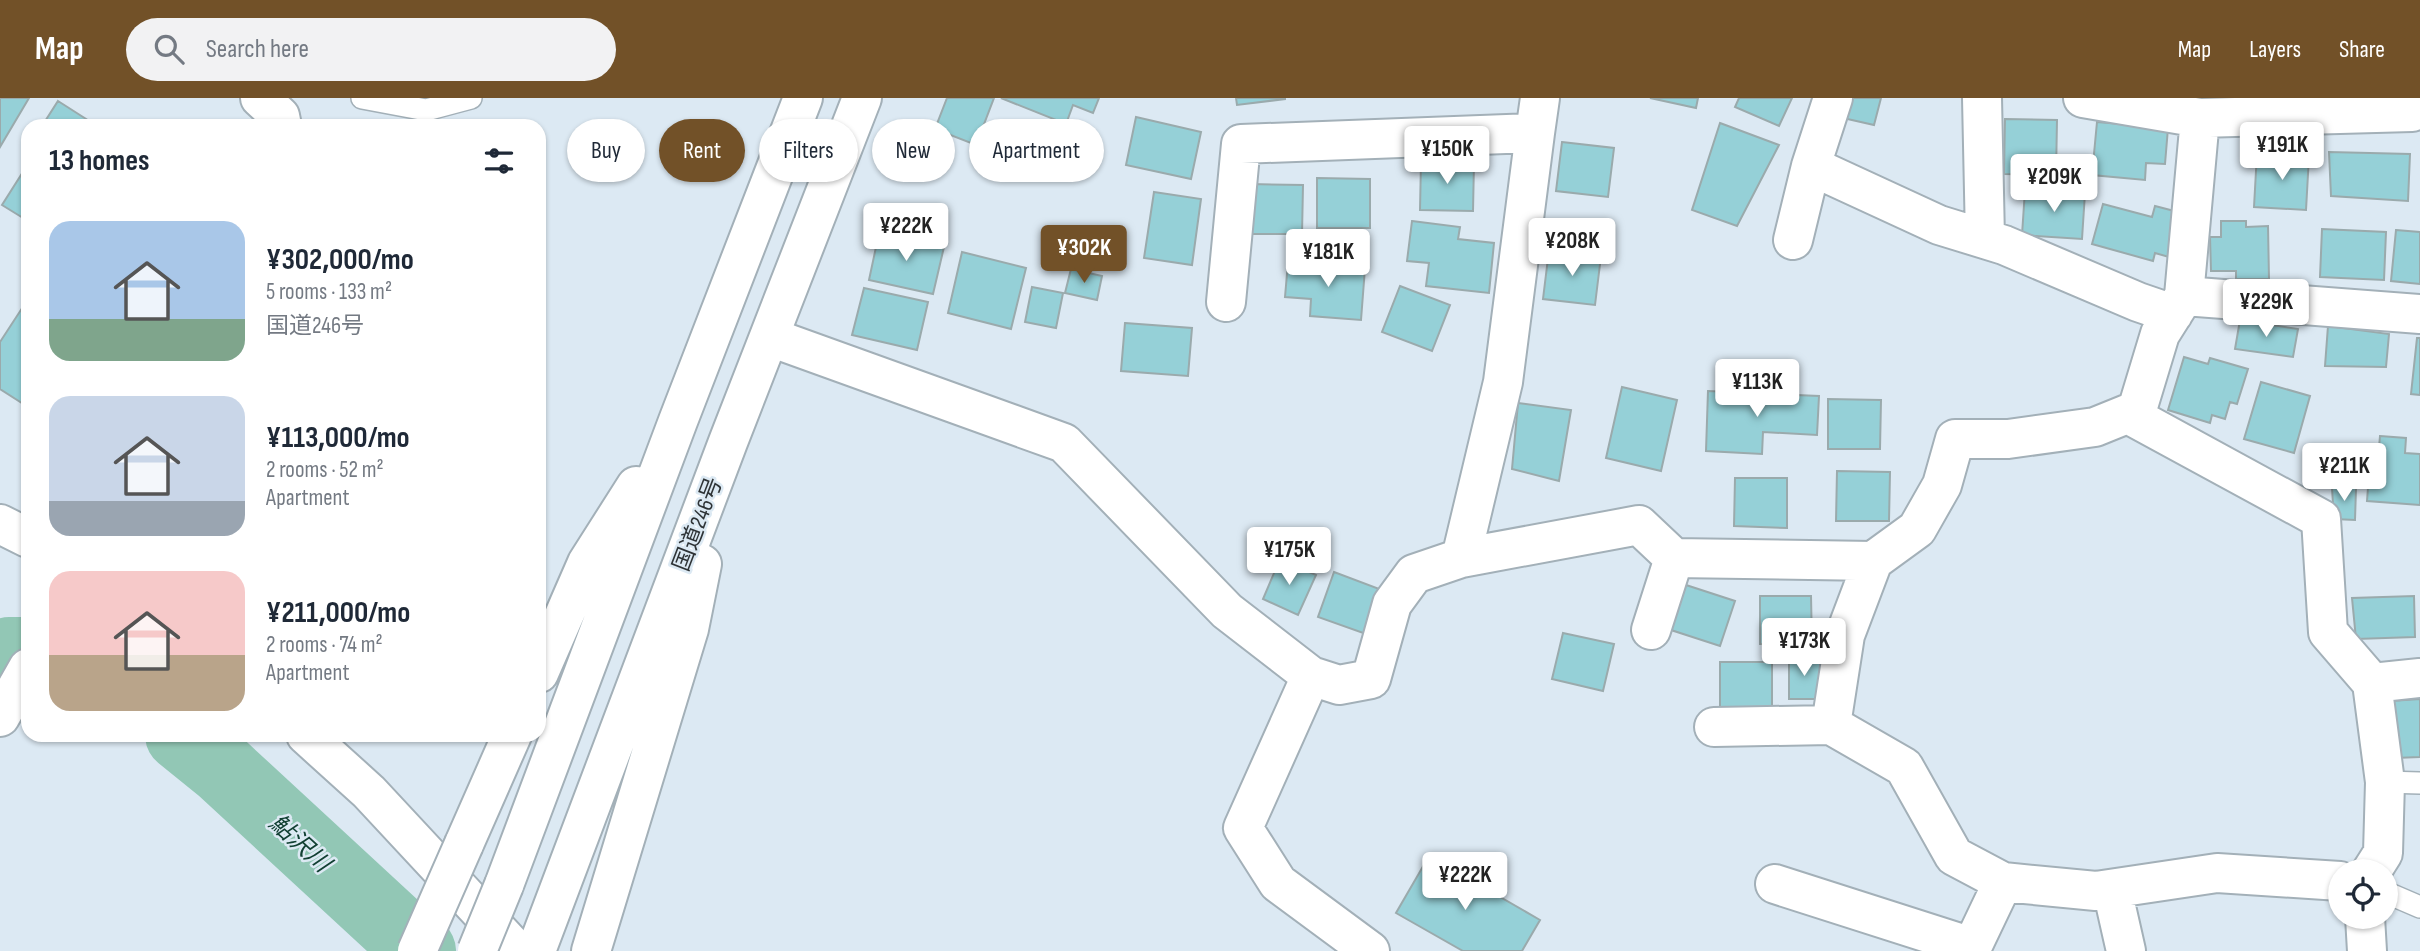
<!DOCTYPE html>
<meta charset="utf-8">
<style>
:root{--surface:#fff;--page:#f2f2f3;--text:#1f2937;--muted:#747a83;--accent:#725128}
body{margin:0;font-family:"Sofia Sans Condensed","Noto Sans JP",sans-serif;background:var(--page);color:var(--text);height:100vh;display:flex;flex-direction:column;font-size:26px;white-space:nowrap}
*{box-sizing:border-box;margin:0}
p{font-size:23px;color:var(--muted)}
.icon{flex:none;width:38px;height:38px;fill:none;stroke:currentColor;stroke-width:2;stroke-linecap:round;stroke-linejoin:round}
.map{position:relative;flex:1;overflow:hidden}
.sheet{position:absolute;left:21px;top:21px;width:525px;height:623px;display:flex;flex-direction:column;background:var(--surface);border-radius:21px;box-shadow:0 2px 5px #0004}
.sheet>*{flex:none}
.hud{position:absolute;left:567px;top:21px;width:665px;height:63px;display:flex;gap:14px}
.fabs{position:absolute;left:2328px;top:761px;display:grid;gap:14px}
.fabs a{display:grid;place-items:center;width:70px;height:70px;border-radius:50%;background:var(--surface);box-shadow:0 2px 5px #0004;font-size:35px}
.price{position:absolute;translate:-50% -60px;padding:0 16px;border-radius:7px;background:#fff;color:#222;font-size:23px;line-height:46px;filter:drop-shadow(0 2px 4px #0008)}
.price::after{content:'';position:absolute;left:50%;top:42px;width:21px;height:16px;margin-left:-10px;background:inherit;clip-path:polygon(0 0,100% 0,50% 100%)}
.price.on{background:var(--accent);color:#fff}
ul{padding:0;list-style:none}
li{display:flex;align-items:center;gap:21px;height:175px;padding:0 28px}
li span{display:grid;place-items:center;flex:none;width:196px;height:140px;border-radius:21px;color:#555}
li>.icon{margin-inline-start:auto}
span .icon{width:84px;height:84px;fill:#fffc;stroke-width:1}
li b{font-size:30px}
h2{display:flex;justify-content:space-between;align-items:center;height:84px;padding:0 28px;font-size:30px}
.tag{padding:0 24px;border-radius:32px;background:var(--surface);box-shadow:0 2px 5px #0004;font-size:24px;line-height:63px}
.tag.on{background:var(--accent);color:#fff}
header{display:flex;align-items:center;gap:42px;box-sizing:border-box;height:98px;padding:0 35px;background:var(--accent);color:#fff}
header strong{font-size:33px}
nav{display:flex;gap:38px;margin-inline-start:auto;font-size:24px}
.search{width:490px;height:63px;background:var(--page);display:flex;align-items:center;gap:18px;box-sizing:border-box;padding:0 24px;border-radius:38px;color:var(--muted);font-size:26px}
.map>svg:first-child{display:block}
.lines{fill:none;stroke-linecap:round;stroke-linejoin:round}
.river{stroke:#92c7b5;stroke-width:72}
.building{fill:#95d0d7;stroke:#9aaaac;stroke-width:2}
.lane-casing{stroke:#a3b0b8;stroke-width:24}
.street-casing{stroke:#a3b0b8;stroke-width:42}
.highway-casing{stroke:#a3b0b8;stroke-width:42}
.lane{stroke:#fff;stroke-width:21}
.street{stroke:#fff;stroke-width:38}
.highway{stroke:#fff;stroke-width:38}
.highway-bridge-casing{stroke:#a3b0b8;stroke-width:42;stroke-linecap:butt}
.highway-bridge{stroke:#fff;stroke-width:38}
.labels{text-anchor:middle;stroke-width:5;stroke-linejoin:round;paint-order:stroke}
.street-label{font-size:23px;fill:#2e3336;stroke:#dce9f3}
.water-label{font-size:24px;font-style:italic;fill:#124033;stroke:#dce9f3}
</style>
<header>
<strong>Map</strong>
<div class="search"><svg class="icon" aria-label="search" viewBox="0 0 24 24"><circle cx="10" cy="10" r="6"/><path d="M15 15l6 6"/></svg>Search here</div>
<nav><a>Map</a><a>Layers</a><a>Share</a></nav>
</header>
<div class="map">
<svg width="2420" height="853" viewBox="0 0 2420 853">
<rect width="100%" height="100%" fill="#dce9f3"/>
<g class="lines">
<path class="river" d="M0,559L9,555H28
M181,637L223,671L420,853"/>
</g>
<path class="building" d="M0,0H29L0,49Z
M947,0H994L976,47L935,31Z
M1001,0H1099L1093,15L1073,7L1066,26Z
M1236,0H1285V1L1237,7Z
M1650,0H1698L1696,10Z
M1739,0H1792L1779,28L1735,9Z
M1848,0H1881L1874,27L1843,20Z
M58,3L97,28H42Z
M1136,19L1201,34L1191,81L1126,67Z
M2005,21L2057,22L2056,77L2004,76Z
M2097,24L2168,30L2165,66L2146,65L2145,82L2092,77Z
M1720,25L1779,47L1737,128L1692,112Z
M1562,44L1614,50L1608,99L1556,93Z
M2329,54L2410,56L2408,103L2331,98Z
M2257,55L2309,58L2306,112L2254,109Z
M1421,63L1474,64L1473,113L1420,112Z
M28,66V123L2,107Z
M1317,80L1370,81V130H1317Z
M1250,86L1303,87L1302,136H1249Z
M2025,92L2085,95L2082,141L2022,137Z
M1154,94L1201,101L1192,167L1144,160Z
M2103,106L2152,119L2155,108L2182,115L2169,159L2155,155L2153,163L2092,146Z
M1412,123L1460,129L1458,141L1494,145L1489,195L1426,188L1429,165L1407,163Z
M2221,123H2246V129L2268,128L2269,181H2236V173H2211L2210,139H2221Z
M2322,131L2386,134L2384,182L2320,179Z
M2396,132L2420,134V186L2391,183Z
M879,135L944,149L933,196L869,182Z
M1549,152L1601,158L1595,207L1543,201Z
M962,154L1026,170L1011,231L948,215Z
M1288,164L1365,170L1361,222L1310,218L1311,201L1285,199Z
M1071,171L1102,178L1097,202L1065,195Z
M1400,188L1450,207L1432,253L1382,234Z
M1032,189L1063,195L1056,230L1025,224Z
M864,190L928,204L917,252L852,237Z
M28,201V309L0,291V244Z
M2240,222L2298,231L2293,259L2235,251Z
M1125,225L1192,230L1188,278L1121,273Z
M2328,228L2389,236L2386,269L2325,268Z
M2417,240H2420V297L2411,296Z
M2184,259L2208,266L2210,260L2248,271L2237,306L2230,304L2225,321L2212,317L2210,325L2168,312Z
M2261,284L2310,298L2294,355L2244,341Z
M1622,289L1677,302L1661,373L1606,360Z
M1708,293L1819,298L1817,337L1763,334L1762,356L1706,353Z
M1828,301L1881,302L1880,351H1828Z
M1518,305L1571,312L1559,383L1512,371Z
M2380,338L2406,340L2405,355L2420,356V407L2367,403L2370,363L2378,361Z
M1837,373L1890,374L1889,423H1836Z
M1735,380H1787V430L1734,428Z
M2332,390H2356L2355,422L2334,421Z
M1280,461L1316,477L1298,517L1263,501Z
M1334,474L1382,492L1366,536L1318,519Z
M1686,487L1735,503L1720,548L1671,532Z
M1760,498H1811L1812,546H1760Z
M2414,498L2415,539L2356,541L2352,500Z
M1563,535L1614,546L1603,593L1552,581Z
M1789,560H1820V601H1789Z
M1720,564H1772V611L1720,612Z
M2420,601V659L2395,660L2390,603Z
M1429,758L1540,822L1522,853H1463L1396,815Z"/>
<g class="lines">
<g class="lane-casing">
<path id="lane" d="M362,0L426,12L471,0
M2385,684L2420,685
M2385,794L2420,809"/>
</g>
<g class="street-casing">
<path id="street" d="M260,0L280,18L282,28
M1982,0L1985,141
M2083,0L2200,20L2412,14L2414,0
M1811,68L1939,127L2004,147L2138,204L2173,216
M1793,142L1811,68L1833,0
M2184,198L2420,216
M1226,204L1241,46L1535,35L1540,0
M770,239L1064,345L1227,513L1311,578L1339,587L1371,581L1392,506L1414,476L1461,460L1639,427L1674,460L1873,463L1845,537L1831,627L1904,669L1954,758L2003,784L2096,793L2217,775L2340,783
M2128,316L2321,421L2328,534L2372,585L2385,684L2383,755L2371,774
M0,426L28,440
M1461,460L1503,284L1535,35
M1873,463L1917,431L1942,387L1955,341H2008L2095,329L2137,312L2160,236L2184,198L2200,20
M1651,532L1674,460
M1311,578L1243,730L1278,785L1370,853
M2372,585L2420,580
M0,619L28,570
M1714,629L1831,627
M306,637L369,694L517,853
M1775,786L1972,849L2003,784
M2112,791L2126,853
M2365,819L2367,853"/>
</g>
<g class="highway-casing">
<path id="highway" d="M539,575L587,465L636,388
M464,746L512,637
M504,787L678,323L803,0
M536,853L728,344L862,0
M591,853L689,531L702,466"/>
</g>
<use href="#lane" class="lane"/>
<use href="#street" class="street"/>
<use href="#highway" class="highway"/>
<g class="highway-bridge-casing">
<path id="highway-bridge" d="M417,853L464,746
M477,853L504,787"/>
</g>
<use href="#highway-bridge" class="highway-bridge"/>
</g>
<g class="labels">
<g class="street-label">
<text transform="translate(697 426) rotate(-69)" y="8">国道246号</text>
</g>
<g class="water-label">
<text transform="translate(300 745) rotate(42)" y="8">鮎沢川</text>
</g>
</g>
</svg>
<div class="fabs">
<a><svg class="icon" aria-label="locate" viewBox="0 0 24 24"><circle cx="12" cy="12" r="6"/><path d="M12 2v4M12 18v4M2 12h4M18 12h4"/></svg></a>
</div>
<b class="price" style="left:2282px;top:84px">¥191K</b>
<b class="price" style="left:1447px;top:88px">¥150K</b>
<b class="price" style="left:2054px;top:116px">¥209K</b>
<b class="price" style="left:906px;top:165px">¥222K</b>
<b class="price" style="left:1572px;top:180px">¥208K</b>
<b class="price on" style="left:1084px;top:187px">¥302K</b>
<b class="price" style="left:1328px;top:191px">¥181K</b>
<b class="price" style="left:2266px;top:241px">¥229K</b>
<b class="price" style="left:1757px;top:321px">¥113K</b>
<b class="price" style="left:2344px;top:405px">¥211K</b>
<b class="price" style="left:1289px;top:489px">¥175K</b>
<b class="price" style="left:1804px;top:580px">¥173K</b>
<b class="price" style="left:1465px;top:814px">¥222K</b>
<div class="hud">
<a class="tag">Buy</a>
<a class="tag on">Rent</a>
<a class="tag">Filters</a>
<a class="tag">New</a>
<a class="tag">Apartment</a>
</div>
<section class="sheet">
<h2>13 homes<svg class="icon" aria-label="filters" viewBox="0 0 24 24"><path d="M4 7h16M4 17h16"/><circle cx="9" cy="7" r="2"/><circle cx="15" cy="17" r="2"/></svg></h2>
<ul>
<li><span style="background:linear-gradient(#a9c7e8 70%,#7fa58c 0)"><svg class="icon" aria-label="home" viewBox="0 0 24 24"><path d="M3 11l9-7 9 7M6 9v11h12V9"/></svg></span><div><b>¥302,000/mo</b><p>5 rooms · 133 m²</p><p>国道246号</p></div></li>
<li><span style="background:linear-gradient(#c9d6e8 75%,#9aa5b1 0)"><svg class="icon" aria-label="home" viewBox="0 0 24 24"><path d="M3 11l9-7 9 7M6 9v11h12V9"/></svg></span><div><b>¥113,000/mo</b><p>2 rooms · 52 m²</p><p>Apartment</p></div></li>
<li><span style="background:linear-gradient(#f6c9c9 60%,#b9a48a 0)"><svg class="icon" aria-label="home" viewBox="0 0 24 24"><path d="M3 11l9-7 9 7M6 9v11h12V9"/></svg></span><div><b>¥211,000/mo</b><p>2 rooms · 74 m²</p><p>Apartment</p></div></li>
</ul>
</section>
</div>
